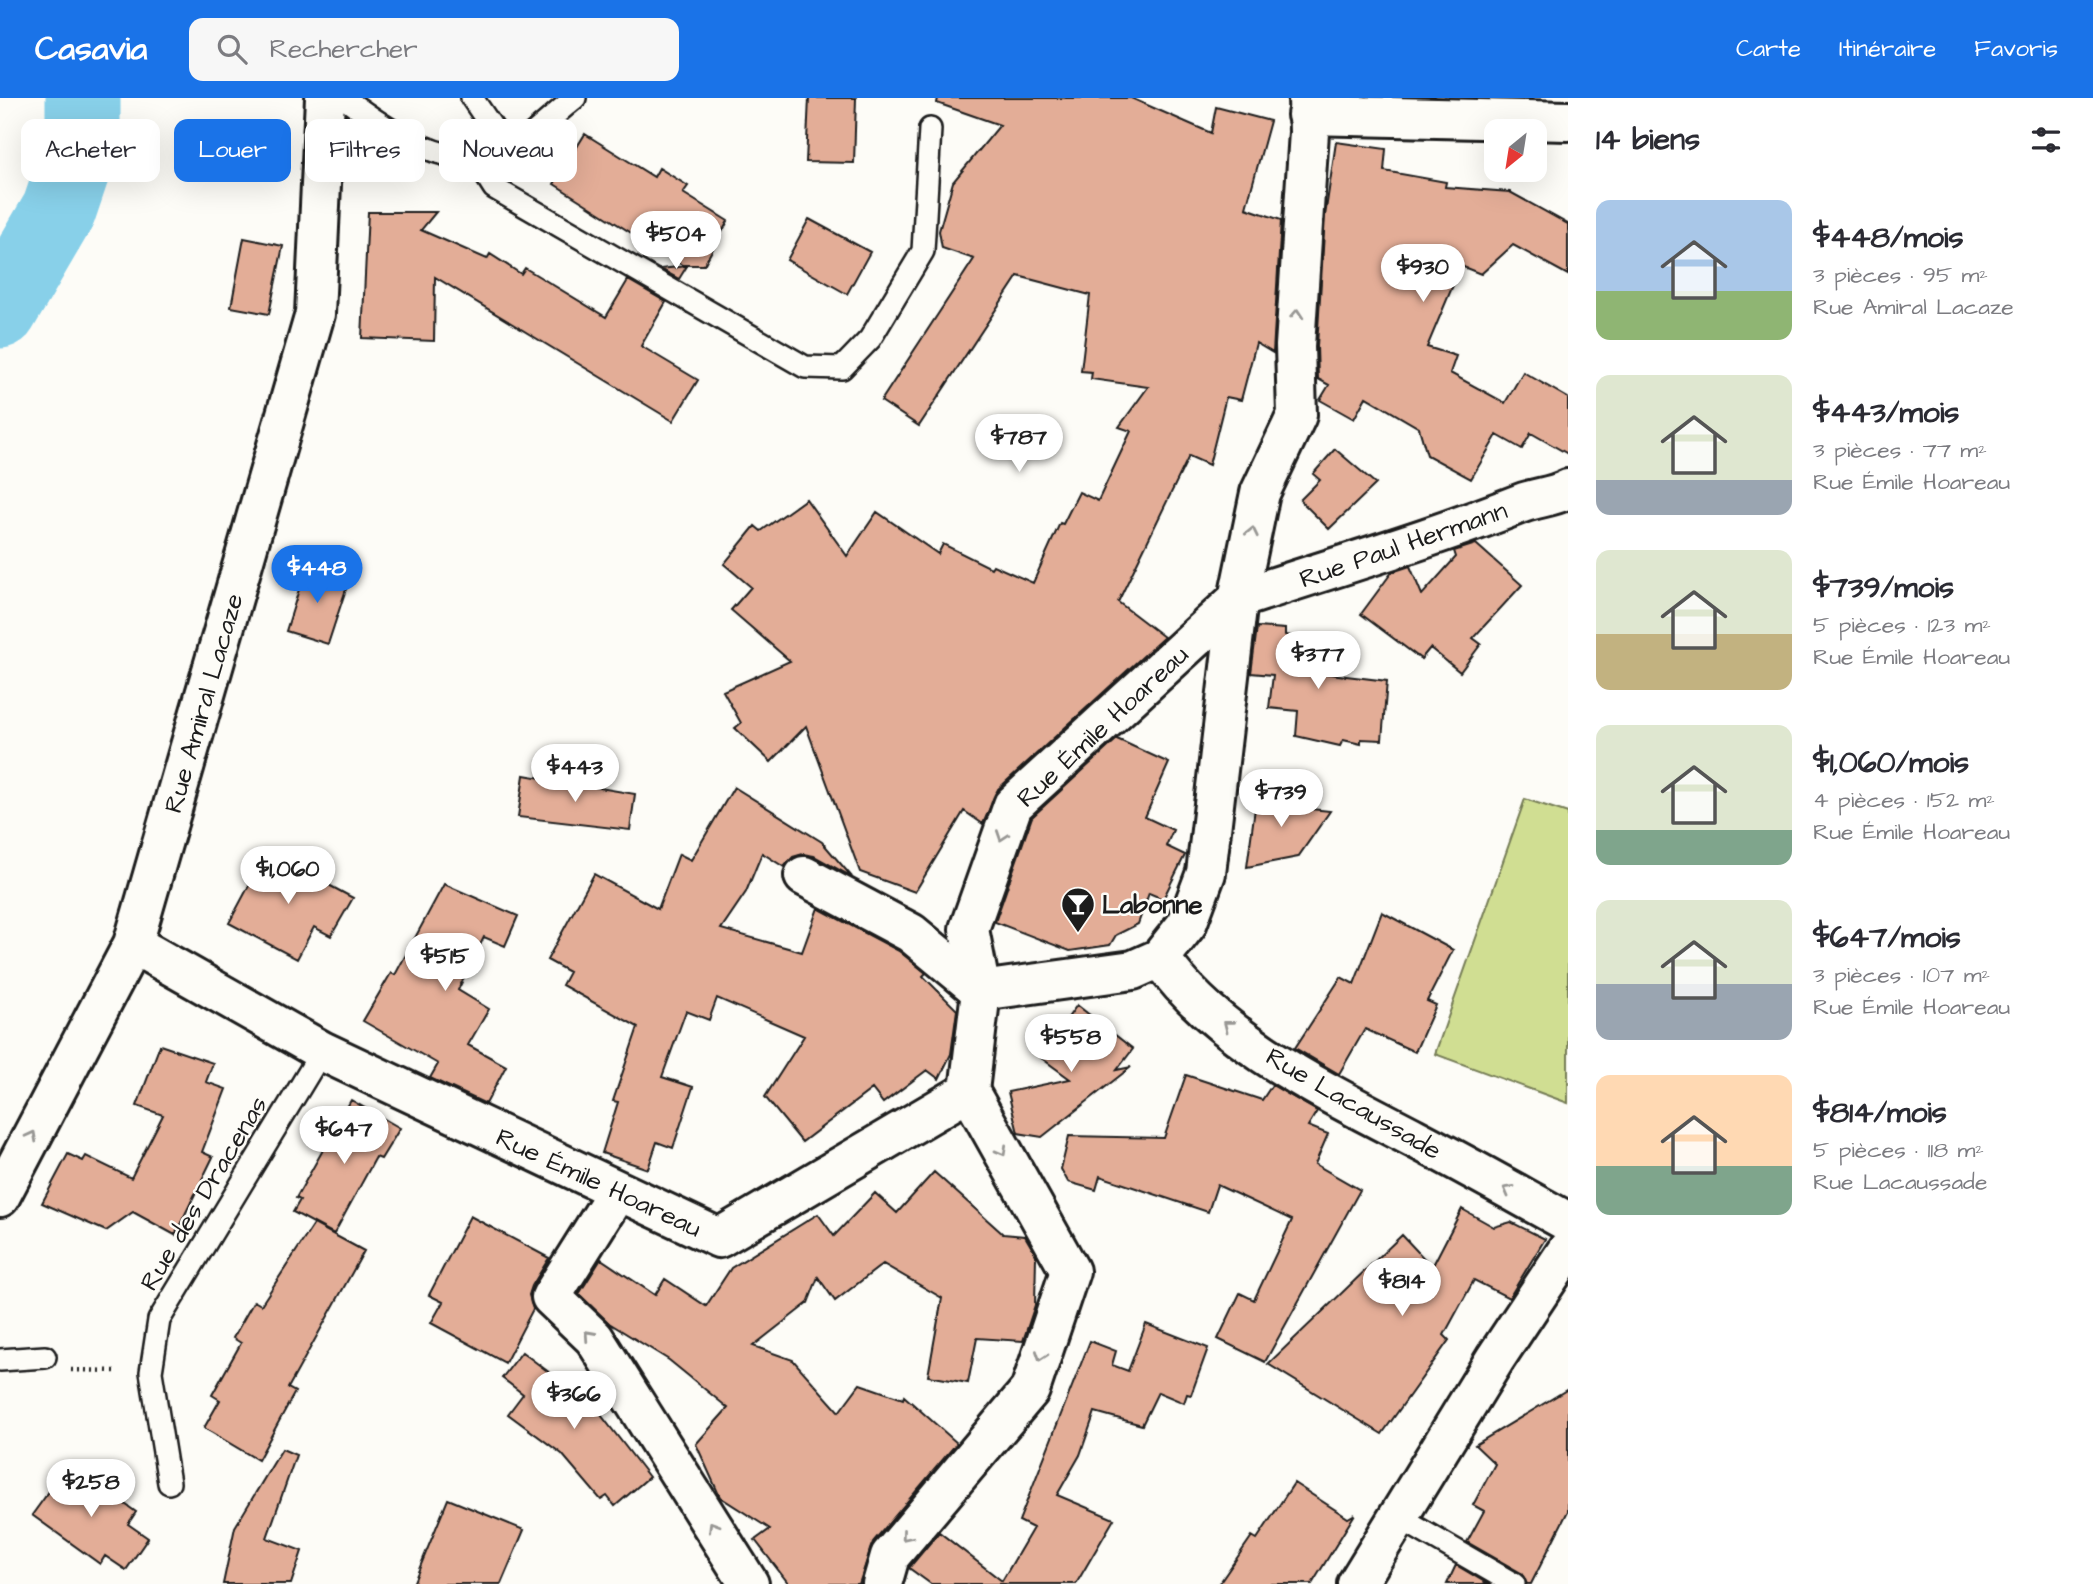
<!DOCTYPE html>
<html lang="fr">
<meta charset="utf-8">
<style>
:root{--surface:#fff;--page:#f7f7f7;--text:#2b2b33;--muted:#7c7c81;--accent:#1a73e8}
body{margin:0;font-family:"Architects Daughter",sans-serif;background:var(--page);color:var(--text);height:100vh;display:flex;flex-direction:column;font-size:26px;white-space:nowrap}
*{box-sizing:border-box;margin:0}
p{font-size:23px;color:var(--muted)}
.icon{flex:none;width:38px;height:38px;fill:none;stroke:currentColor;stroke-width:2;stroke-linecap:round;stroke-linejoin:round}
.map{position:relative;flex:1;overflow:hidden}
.details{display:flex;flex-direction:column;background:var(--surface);width:525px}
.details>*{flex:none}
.top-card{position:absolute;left:21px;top:21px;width:665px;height:63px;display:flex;gap:14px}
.needle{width:46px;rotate:210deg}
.tools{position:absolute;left:1484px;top:21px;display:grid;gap:14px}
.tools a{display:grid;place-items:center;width:63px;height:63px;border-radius:14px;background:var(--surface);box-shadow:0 7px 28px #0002;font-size:35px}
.price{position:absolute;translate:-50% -60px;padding:0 16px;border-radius:24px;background:#fff;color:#222;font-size:23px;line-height:46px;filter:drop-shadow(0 2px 4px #0008)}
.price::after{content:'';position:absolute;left:50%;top:42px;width:21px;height:16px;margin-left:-10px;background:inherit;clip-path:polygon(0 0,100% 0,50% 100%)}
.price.current{background:var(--accent);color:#fff}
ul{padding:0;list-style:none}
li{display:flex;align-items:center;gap:21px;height:175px;padding:0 28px}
li span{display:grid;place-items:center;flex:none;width:196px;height:140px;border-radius:14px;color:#555}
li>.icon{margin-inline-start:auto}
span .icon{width:84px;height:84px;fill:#fffc;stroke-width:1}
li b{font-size:30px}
h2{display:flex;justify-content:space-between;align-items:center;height:84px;padding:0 28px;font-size:30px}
.pill{padding:0 24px;border-radius:14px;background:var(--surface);box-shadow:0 7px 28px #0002;font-size:24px;line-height:63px}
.pill.current{background:var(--accent);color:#fff}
header{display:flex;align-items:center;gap:42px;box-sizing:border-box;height:98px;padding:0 35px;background:var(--accent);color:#fff}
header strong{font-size:33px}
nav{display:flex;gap:38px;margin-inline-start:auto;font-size:24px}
.search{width:490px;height:63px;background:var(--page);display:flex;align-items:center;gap:18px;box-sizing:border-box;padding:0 24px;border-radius:14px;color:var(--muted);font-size:26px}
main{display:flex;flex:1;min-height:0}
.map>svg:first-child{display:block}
.grass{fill:#d0de92;stroke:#767d57;stroke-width:2}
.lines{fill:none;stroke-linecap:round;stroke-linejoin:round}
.river{stroke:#88d0e9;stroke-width:75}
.building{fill:#e3ad97;stroke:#1c1c1c;stroke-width:2}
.service-casing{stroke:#1c1c1c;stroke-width:26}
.minor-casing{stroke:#1c1c1c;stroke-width:44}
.tertiary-casing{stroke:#1c1c1c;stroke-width:44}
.path{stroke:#1c1c1c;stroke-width:4.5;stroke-dasharray:2 5;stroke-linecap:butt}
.service{stroke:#fdfcf7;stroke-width:21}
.minor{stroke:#fdfcf7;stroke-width:38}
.tertiary{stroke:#fdfcf7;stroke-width:38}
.oneway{stroke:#989794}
.labels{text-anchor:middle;stroke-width:5;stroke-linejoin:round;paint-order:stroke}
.street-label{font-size:26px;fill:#1c1c1c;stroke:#fdfcf7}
.poi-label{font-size:26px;font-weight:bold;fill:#1c1c1c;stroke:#fdfcf7;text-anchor:start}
</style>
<header>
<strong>Casavia</strong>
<div class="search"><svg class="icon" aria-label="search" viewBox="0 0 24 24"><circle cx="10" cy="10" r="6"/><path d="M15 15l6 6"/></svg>Rechercher</div>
<nav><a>Carte</a><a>Itinéraire</a><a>Favoris</a></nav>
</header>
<main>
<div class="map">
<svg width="1568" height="1486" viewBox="0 0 1568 1486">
<rect width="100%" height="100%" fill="#fdfcf7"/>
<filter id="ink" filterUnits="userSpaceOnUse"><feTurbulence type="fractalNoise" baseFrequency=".0143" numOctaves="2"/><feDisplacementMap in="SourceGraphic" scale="14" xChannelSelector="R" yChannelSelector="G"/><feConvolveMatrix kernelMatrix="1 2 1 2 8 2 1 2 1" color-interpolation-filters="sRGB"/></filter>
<g filter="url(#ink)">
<path class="grass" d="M1525,701L1568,715V1005L1435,956Z"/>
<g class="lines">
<path class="river" d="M0,213L59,112L83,41V0"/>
</g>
<path class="building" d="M809,0H856L854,65L806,64Z
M938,0H1131L1211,35L1216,9L1270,23L1246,110L1281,122L1273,255L1256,245L1241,302L1226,299L1209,367L1189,358L1118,504L1164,539L998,691L983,726L964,713L915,794L860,774L806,628L771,664L735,630L741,625L723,593L790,563L731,512L751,489L724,466L755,428L761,433L806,401L847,458L877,414L938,456L943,446L991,470L993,467L1033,485L1060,425L1063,426L1079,394L1098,403L1131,333L1119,329L1148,289L1091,281L1092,274L1081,273L1090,197L1018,178L919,328L881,303L974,161L942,150L939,133L953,84L1000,27L937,5Z
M585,36L654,79L659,70L688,88L683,95L728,123L704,167H682L554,86Z
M1336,44L1386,51L1384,73L1446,84L1445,89L1510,94L1568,126V177L1513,147L1481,176L1461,168L1427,249L1456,258L1450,275L1505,305L1523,274L1568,300V356L1531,335L1522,351L1497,337L1471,381L1427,357L1419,330L1366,299L1354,321L1320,302L1329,287L1318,281L1317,248L1325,118Z
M368,114H436L421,132L487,161L490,156L521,176L525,170L606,219L628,182L666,204L641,248L698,282L673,323L435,179L434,243L362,240Z
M809,121L870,154L847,196L787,162Z
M244,140L283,148L269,216L231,209Z
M687,168L679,181L661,171Z
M1335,351L1376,386L1329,431L1300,402L1320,382L1313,376Z
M1476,446L1522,487L1473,540L1481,546L1460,574L1430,550L1421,561L1361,516L1392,474L1410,468L1422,497L1456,459L1454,453Z
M306,469L349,482L328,546L286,533Z
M1257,529L1285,531V537L1318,542L1313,574L1387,583L1382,642L1361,641V646L1343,642L1340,648L1296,638L1298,613L1269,610L1273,577L1251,575Z
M1117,641L1169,665L1145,719L1173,732L1166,748L1185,757L1163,801L1149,795L1138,826L1116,837L1110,847L1070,853L995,824L1032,719Z
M524,677L635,696L630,732L518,719Z
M734,689L822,744L852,779L814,758L803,756L793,759L784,769L762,755L746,794L721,831L802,854L818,810L899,853L926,875L923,878L957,912L951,956L939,981L927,972L883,1005L872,991L802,1044L765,999L804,938L717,900L709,922L686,913L662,979L693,989L673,1050L657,1044L648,1071L602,1055L618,1004L613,1003L638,929L562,887L569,874L547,862L594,776L658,811L679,756L691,762Z
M1257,695L1303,701L1302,710L1330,713L1298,759L1247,769Z
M267,754L353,800L331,838L314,829L297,861L229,825Z
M444,786L518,818L505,848L484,839L458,892L489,911L468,947L506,968L486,1006L430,980L438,966L363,923L391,875L395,877Z
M1382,814L1453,852L1427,903L1436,907L1415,954L1365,931L1339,976L1295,950L1341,879L1354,886Z
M1077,907L1133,951L1117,972L1131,969L1042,1039L1018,1035L1008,994L1070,981L1040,959Z
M160,947L213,965L206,984L226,991L202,1054L213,1059L175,1137L133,1114L106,1133L42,1105L68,1056L83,1063L86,1058L131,1080L163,1017L137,1008Z
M1186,977L1262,1002L1272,987L1317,1013L1308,1028L1328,1036L1315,1066L1360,1092L1265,1264L1218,1241L1240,1195L1254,1202L1292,1122L1217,1087L1208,1114L1100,1078L1096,1092L1068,1084L1061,1071L1069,1038L1164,1040Z
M351,1002L400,1030L381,1061L376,1059L334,1136L293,1114L300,1102L296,1100Z
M934,1074L1003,1136L1025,1138L1036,1157L1035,1207L1023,1243L977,1240L968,1285L928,1278L942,1200L883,1166L835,1203L818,1179L808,1205L753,1248L793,1262L839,1314L860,1286L903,1301L904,1298L957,1345L873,1444L859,1486H789L755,1442L770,1431L720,1399L696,1346L728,1310L669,1262L609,1225L579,1196L601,1161L655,1197L665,1181L706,1208L731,1170L818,1116L834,1138L875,1095L897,1115Z
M1462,1111L1494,1129L1511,1124L1545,1141L1509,1200L1474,1182L1444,1237L1449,1242L1382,1336L1268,1266L1402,1137L1432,1169Z
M470,1118L549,1160L532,1188L529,1197L533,1211L505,1265L431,1225L443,1204L429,1197Z
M314,1126L364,1153L288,1290L295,1294L258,1362L204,1330L220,1302L212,1297L241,1245L233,1240L254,1203L261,1207Z
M1146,1226L1208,1250L1191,1297L1187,1296L1184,1305L1158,1294L1142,1327L1095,1314L1080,1357L1057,1397L1114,1421L1076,1486H931L909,1470L939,1434L1002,1483L1033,1430L1019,1423L1090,1243L1116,1253L1112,1267L1128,1273Z
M522,1254L594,1308L649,1379L615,1408L607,1398L601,1402L562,1356L508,1316L523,1296L502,1280Z
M1568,1291V1413L1531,1486H1527L1521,1475L1467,1444L1484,1413L1473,1407L1495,1366L1475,1347Z
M282,1351L296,1357L267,1440L302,1453L291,1486H223L235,1429Z
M69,1366L136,1414L128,1426L148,1440L126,1472L105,1458L100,1466L32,1417Z
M1294,1385L1348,1420L1355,1416L1312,1486H1219L1252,1438L1257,1441Z
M448,1401L524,1432L501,1486H413Z
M1456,1467L1488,1486H1447Z"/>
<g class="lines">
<g class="service-casing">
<path id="service" d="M344,0C388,32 449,77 507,54C524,46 558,13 575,0
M472,0L508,53
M475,60L494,90L805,269L842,270L870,241L923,153L930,31
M0,1262L45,1259
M169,1385L151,1274L159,1222L322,953
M1398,1419L1514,1486"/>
</g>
<g class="minor-casing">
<path id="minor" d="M1307,17L1568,23
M804,778L911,835L981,893L1133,872L1160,860L1187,826L1206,775L1238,501C1334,469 1428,442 1522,405C1538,399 1553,399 1568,391
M1160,860C1218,943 1326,994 1414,1040C1466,1067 1517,1096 1568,1124
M617,1094L551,1199L594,1240L749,1486
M882,1486L890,1458L1030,1292L1070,1173L969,993
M1357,1486L1495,1261L1568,1151"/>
</g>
<g class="tertiary-casing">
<path id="tertiary" d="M133,846L322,953L719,1140L969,993L981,893L969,831L1013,707L1238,501L1260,395L1297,317L1295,248L1309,34L1308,0
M0,1099L133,846L315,216L325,0"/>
</g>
<path class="path" d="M71,1272L118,1273"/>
<use href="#service" class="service"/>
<use href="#minor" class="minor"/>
<use href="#tertiary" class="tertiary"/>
</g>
<defs><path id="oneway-chevron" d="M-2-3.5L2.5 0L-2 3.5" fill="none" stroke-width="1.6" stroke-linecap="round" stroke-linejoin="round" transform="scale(1.75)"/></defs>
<g class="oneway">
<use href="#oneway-chevron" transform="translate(1297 216) rotate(-86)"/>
<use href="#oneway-chevron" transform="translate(1252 434) rotate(-78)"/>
<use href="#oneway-chevron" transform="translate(1002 738) rotate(109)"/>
<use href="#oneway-chevron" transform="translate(1228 927) rotate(-142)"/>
<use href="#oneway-chevron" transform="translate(32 1038) rotate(-62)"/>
<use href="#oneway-chevron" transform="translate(1002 1053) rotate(61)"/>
<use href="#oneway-chevron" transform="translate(1508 1092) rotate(-151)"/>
<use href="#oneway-chevron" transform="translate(589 1237) rotate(-132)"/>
<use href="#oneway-chevron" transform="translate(1041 1258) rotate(109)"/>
<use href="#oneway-chevron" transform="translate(713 1428) rotate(-122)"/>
<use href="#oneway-chevron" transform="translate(906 1438) rotate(130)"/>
</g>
</g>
<defs>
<g id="bar-pin" transform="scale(1.75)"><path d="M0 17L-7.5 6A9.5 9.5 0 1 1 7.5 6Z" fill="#1c1c1c" stroke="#fdfcf7"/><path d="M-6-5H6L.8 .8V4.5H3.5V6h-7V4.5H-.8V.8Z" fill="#fff"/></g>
</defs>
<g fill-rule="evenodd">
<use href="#bar-pin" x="1078" y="806"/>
</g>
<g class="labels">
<g class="street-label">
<text transform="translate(1403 446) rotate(-19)" y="9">Rue Paul Hermann</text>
<text transform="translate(203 605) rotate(-74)" y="9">Rue Amiral Lacaze</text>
<text transform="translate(1102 628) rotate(-43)" y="9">Rue Émile Hoareau</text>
<text transform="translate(1354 1005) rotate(30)" y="9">Rue Lacaussade</text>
<text transform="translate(599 1084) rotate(25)" y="9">Rue Émile Hoareau</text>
<text transform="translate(203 1095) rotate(-59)" y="9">Rue des Dracenas</text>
</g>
<g class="poi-label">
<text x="1102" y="815">Labonne</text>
</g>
</g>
</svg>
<div class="tools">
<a><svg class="needle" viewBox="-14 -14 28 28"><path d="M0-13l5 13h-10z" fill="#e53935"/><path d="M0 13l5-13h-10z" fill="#7c7c81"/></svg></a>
</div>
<b class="price" style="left:676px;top:173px">$504</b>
<b class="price" style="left:1423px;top:206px">$930</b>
<b class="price" style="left:1019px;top:376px">$787</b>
<b class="price current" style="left:317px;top:507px">$448</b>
<b class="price" style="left:1318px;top:593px">$377</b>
<b class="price" style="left:575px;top:706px">$443</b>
<b class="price" style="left:1281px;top:731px">$739</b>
<b class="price" style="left:288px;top:808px">$1,060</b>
<b class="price" style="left:445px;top:895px">$515</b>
<b class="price" style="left:1071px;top:976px">$558</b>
<b class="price" style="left:344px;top:1068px">$647</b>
<b class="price" style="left:1402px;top:1220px">$814</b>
<b class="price" style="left:574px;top:1333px">$366</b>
<b class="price" style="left:91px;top:1421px">$258</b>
<div class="top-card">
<a class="pill">Acheter</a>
<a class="pill current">Louer</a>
<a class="pill">Filtres</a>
<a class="pill">Nouveau</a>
</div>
</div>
<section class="details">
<h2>14 biens<svg class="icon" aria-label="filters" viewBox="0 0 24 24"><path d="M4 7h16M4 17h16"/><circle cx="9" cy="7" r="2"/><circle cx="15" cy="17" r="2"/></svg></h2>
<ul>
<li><span style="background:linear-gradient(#a9c7e8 65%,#8fb573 0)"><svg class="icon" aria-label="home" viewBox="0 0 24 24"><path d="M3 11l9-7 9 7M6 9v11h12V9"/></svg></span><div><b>$448/mois</b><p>3 pièces · 95 m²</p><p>Rue Amiral Lacaze</p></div></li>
<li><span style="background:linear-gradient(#dfe7d0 75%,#9aa5b1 0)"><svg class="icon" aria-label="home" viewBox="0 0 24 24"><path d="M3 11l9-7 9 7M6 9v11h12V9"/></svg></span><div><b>$443/mois</b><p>3 pièces · 77 m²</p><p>Rue Émile Hoareau</p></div></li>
<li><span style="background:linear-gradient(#dfe7d0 60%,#c2b280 0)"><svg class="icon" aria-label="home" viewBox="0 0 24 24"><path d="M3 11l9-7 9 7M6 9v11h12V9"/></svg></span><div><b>$739/mois</b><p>5 pièces · 123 m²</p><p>Rue Émile Hoareau</p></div></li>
<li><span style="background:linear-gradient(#dfe7d0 75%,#7fa58c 0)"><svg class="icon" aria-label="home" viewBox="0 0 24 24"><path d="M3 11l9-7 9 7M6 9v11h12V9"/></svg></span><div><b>$1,060/mois</b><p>4 pièces · 152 m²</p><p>Rue Émile Hoareau</p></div></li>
<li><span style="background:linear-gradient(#dfe7d0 60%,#9aa5b1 0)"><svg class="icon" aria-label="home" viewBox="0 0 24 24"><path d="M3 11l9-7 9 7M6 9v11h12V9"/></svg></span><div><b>$647/mois</b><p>3 pièces · 107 m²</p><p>Rue Émile Hoareau</p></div></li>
<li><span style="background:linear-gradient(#ffd9b3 65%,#7fa58c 0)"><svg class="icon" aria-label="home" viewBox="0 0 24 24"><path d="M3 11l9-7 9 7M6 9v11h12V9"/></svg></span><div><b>$814/mois</b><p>5 pièces · 118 m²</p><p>Rue Lacaussade</p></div></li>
</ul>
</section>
</main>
